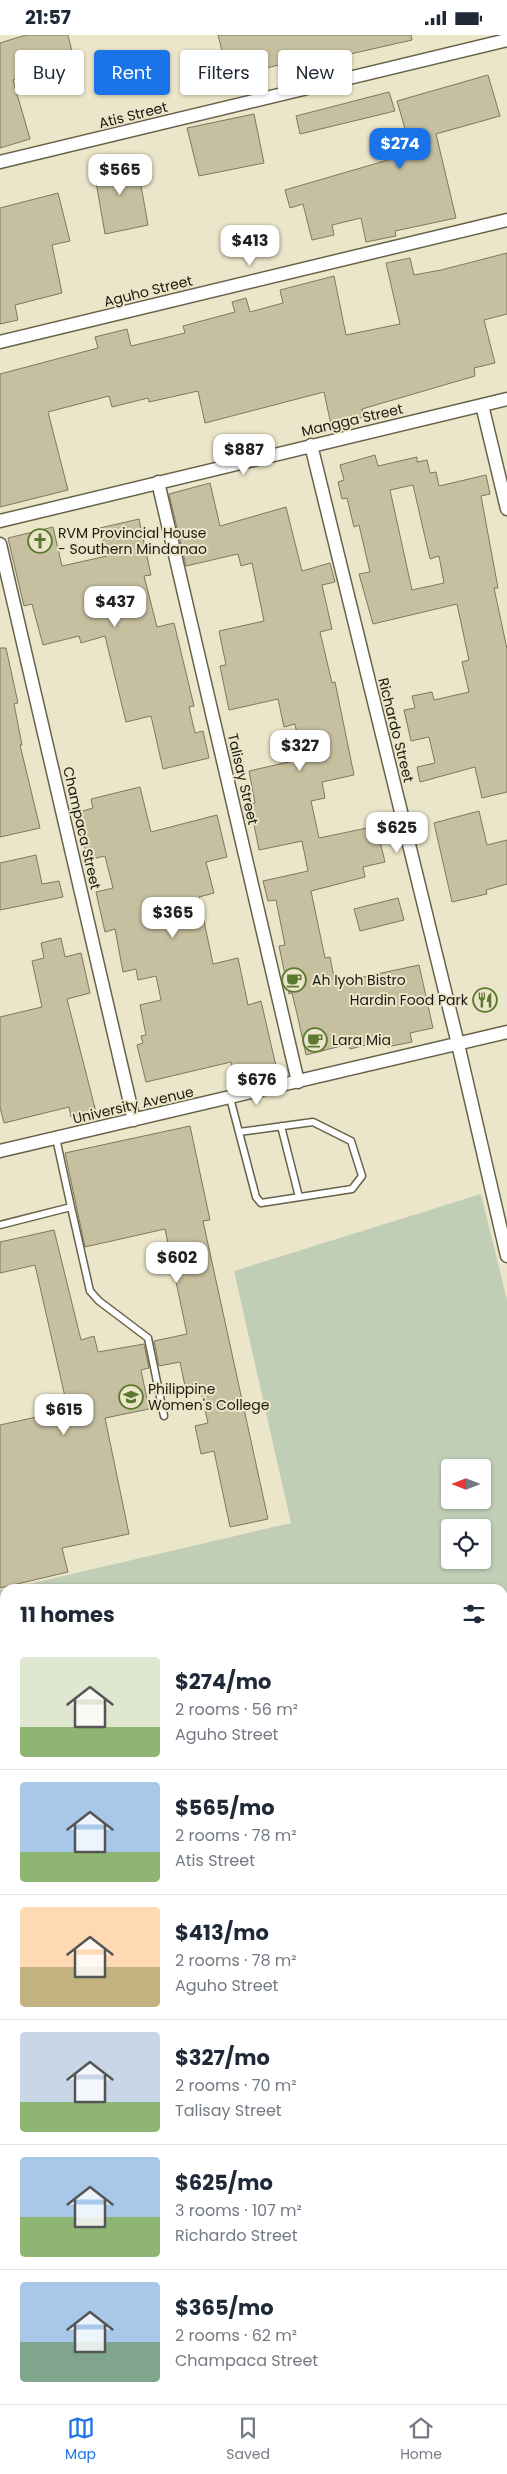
<!DOCTYPE html>
<meta charset="utf-8">
<style>
:root{--surface:#fff;--page:#f2f2f3;--text:#1f2937;--muted:#747a83;--line:#e0e1e3;--accent:#1a73e8}
body{margin:0;font-family:Poppins,sans-serif;background:var(--page);color:var(--text);height:100vh;display:flex;flex-direction:column;font-size:19px;white-space:nowrap}
*{box-sizing:border-box;margin:0}
p{font-size:16px;color:var(--muted)}
.icon{flex:none;width:28px;height:28px;fill:none;stroke:currentColor;stroke-width:2;stroke-linecap:round;stroke-linejoin:round}
.map{position:relative;flex:1;overflow:hidden}
.side{position:absolute;left:0px;top:1549px;width:508px;height:821px;display:flex;flex-direction:column;background:var(--surface);border-radius:15px 15px 0 0;box-shadow:0 1px 4px #0004}
.side>*{flex:none}
.top-card{position:absolute;left:15px;top:15px;width:478px;height:45px;display:flex;gap:10px}
.needle{width:32px;rotate:270deg}
.controls{position:absolute;left:441px;top:1424px;display:grid;gap:10px}
.controls a{display:grid;place-items:center;width:50px;height:50px;border-radius:5px;background:var(--surface);box-shadow:0 1px 4px #0004;font-size:25px}
.price{position:absolute;translate:-50% -42px;padding:0 11px;border-radius:10px;background:#fff;color:#222;font-size:16px;line-height:32px;filter:drop-shadow(0 1px 2px #0008)}
.price::after{content:'';position:absolute;left:50%;top:30px;width:15px;height:11px;margin-left:-8px;background:inherit;clip-path:polygon(0 0,100% 0,50% 100%)}
.price.active{background:var(--accent);color:#fff}
ul{padding:0;list-style:none}
li{display:flex;align-items:center;gap:15px;height:125px;padding:0 20px}
li+li{border-top:1px solid var(--line)}
li span{display:grid;place-items:center;flex:none;width:140px;height:100px;border-radius:5px;color:#555}
li>.icon{margin-inline-start:auto}
span .icon{width:60px;height:60px;fill:#fffc;stroke-width:1}
li b{font-size:21px}
h2{display:flex;justify-content:space-between;align-items:center;height:60px;padding:0 20px;font-size:21px}
.chip{padding:0 18px;border-radius:5px;background:var(--surface);box-shadow:0 1px 4px #0004;font-size:18px;line-height:45px}
.chip.active{background:var(--accent);color:#fff}
.status{display:flex;justify-content:space-between;align-items:center;height:35px;padding:0 25px;background:var(--surface);direction:ltr}
.status svg{height:14px;fill:currentColor}
.menu{display:flex;justify-content:space-around;align-items:center;height:70px;border-top:1px solid var(--line);background:var(--surface);font-size:14px;color:var(--muted)}
.menu a{display:grid;justify-items:center;gap:2px}
.menu .active{color:var(--accent)}
.map>svg:first-child{display:block}
.green{fill:#c0ceb6;fill-rule:evenodd}
.building{fill:#c6bfa0;stroke:#7e785f;fill-rule:evenodd}
.lines{fill:none;stroke-linecap:round;stroke-linejoin:round}
.lane-casing{stroke:#68624a;stroke-width:9}
.street-casing{stroke:#68624a;stroke-width:15}
.secondary-casing{stroke:#68624a;stroke-width:20}
.lane{stroke:#fff;stroke-width:6}
.street{stroke:#fff;stroke-width:12}
.secondary{stroke:#f2dcc7;stroke-width:18}
.labels{text-anchor:middle;stroke-width:4;stroke-linejoin:round;paint-order:stroke}
.street-label{font-size:14px;fill:#1c1a10;stroke:#ebe5c9}
.poi-label{font-size:14px;fill:#1c1a10;stroke:#ebe5c9;text-anchor:start}
</style>
<div class="status"><b>21:57</b><svg viewBox="0 0 49 12"><path d="M0 12V9h3v3zM5 12V6h3v6zM10 12V3h3v9zM15 12V0h3v12zM26 1h20v11H26zM47 4h2v5h-2z"/></svg></div>
<div class="map">
<svg width="507" height="2369" viewBox="0 0 507 2369">
<rect width="100%" height="100%" fill="#ebe5c9"/>
<path class="green" d="M481,1159L507,1265V1624L503,1625L502,1554H7L291,1488L234,1236ZM450,1432H482V1465H450ZM450,1492H482V1525H450Z
M5,1554V1742L0,1743V1555Z"/>
<path class="building" d="M26,0H68L75,29L13,45L30,104L0,113V8Z
M218,0H411L412,5L284,34L283,29L249,37L250,42L230,47Z
M488,40L500,81L436,99L456,183L395,196L396,201L366,207L361,183L332,190L334,200L312,205L303,169L290,173L285,155L412,118L397,66Z
M389,57L395,76L300,99L296,81Z
M254,79L264,128L199,141L187,93Z
M108,121L111,134L137,128L148,190L105,199L92,124Z
M58,158L70,206L52,210L62,258L15,270L18,285L0,289V173Z
M507,218V279L484,285L495,328L474,333L475,341L362,374L364,382L331,390L324,357L205,388L198,356L149,367L148,363L112,372L109,361L48,377L68,455L0,472V339L98,313L95,302L127,294L131,311L185,298L183,291L235,277L232,267L246,263L250,277L283,268L280,255L334,241L346,300L400,289L386,228L410,223L414,240L441,235Z
M375,420L378,431L417,422V427L427,425L430,438L436,437L439,451L486,440L490,459L481,461L498,553H494L507,614V757L482,763L475,732L420,747L417,732L435,728L429,702L411,706L404,675L415,673L412,661L432,657L434,665L469,657L462,627L469,625L457,569L373,589L359,539L370,537L359,490L354,492L347,463L342,464L338,447L344,445L340,430ZM413,450L430,524L439,521L444,548L412,555L390,455Z
M210,448L220,491L286,472L302,536L330,528L335,547L322,550L332,594L320,597L332,648L335,647L354,740L322,747L325,763L311,766L319,803L367,793L368,800L378,798L385,827L363,832L365,842L311,856L325,923L330,922L335,948L419,930L433,993L410,998L412,1007L387,1012L386,1005L350,1014L349,1009L306,1020L298,983L292,958L289,959L279,911L285,910L276,865L268,866L263,846L308,836L302,806L259,815L250,769L255,768L249,736L302,724L295,689L284,692L278,664L229,675L220,631L226,630L219,596L264,586L252,528L241,531L238,519L186,531L169,459Z
M139,484L151,540L144,541L157,592L174,588L194,671L189,672L195,698L203,696L209,723L163,734L151,681L126,687L105,601L81,608L79,601L43,610L32,569L24,571L8,503L53,492L62,531L107,521L100,493Z
M0,613H6L18,668L14,669L22,710H20L40,793L0,802Z
M140,752L151,797L217,780L227,822L206,827L214,858L199,862L213,929L238,923L248,970L261,966L276,1031L234,1041L231,1027L146,1047L137,1010L143,1008L141,1001L146,1000L140,970L161,965L156,941L138,945L136,934L123,937L115,894L105,897L96,857L113,853L105,821L88,825L76,778L93,773L91,764Z
M479,776L487,810L507,805V849L486,855L487,859L452,867L434,788Z
M36,820L42,849L59,846L63,862L0,875V828Z
M398,863L404,885L360,896L354,874Z
M61,903L65,922L81,918L90,958L67,964L96,1077L71,1082L69,1072L4,1088L0,1072V982L42,972L32,926L44,923L41,908Z
M190,1091L210,1185L203,1186L268,1484L230,1492L214,1416L201,1419L195,1391L208,1388L199,1348L185,1351L180,1327L159,1331L154,1306L187,1299L165,1194L85,1212L65,1118Z
M54,1195L81,1305L94,1301L98,1317L144,1309L149,1333L141,1335L149,1374L105,1383L129,1499L62,1513L68,1537L0,1553V1390L68,1375L35,1230L0,1238V1207Z"/>
<g class="lines">
<g class="lane-casing">
<path id="lane" d="M230,1063L256,1162L261,1168L352,1154L362,1141L351,1106L313,1087L239,1097
M281,1091L299,1162
M71,1172L90,1256L99,1266L148,1303L164,1381
M0,1190L71,1172L56,1103"/>
</g>
<g class="street-casing">
<path id="street" d="M0,127L507,5
M0,307L507,185
M482,370L507,474
M311,410L458,1009L507,1221
M158,447L298,1047
M0,486L507,364
M0,509L134,1085
M0,1116L507,997
M502,1633L507,1632
M0,1754L5,1753
M502,1812L507,1811
M0,1932L5,1931
M502,1994L507,1993
M0,2109L5,2108
M502,2169L507,2168
M0,2291L5,2290
M278,2365L279,2369
M475,2365L476,2369"/>
</g>
<g class="secondary-casing">
<path id="secondary" d="M502,2353L507,2352
M435,2369L452,2365"/>
</g>
<use href="#lane" class="lane"/>
<use href="#street" class="street"/>
<use href="#secondary" class="secondary"/>
</g>
<defs>
<g id="church-ring" transform="scale(1.25)"><circle r="9.5" fill="#ebe5c9" stroke="#5b7a30" stroke-width="1.5"/><path d="M-1.2-6h2.4v3.5h3.3v2.4h-3.3V6h-2.4V-.1h-3.3v-2.4h3.3Z" fill="#5b7a30"/></g>
<g id="cafe-ring" transform="scale(1.25)"><circle r="9.5" fill="#ebe5c9" stroke="#5b7a30" stroke-width="1.5"/><path d="M-5.5-4.5H6V0H3Q3 3.5 0 3.5H-2.5Q-5.5 3.5-5.5 0ZM3-3.2v2h1.7v-2ZM-6 4.5H4V6H-6Z" fill="#5b7a30"/></g>
<g id="restaurant-ring" transform="scale(1.25)"><circle r="9.5" fill="#ebe5c9" stroke="#5b7a30" stroke-width="1.5"/><path d="M-5-6h1v4h1v-4h1v4h1v-4h1v5L-1.5 .5V6h-2V.5L-5-1ZM5-6V6H3V1.5H1.5Q1.5-4 5-6Z" fill="#5b7a30"/></g>
<g id="university-ring" transform="scale(1.25)"><circle r="9.5" fill="#ebe5c9" stroke="#5b7a30" stroke-width="1.5"/><path d="M0-5L7-2L0 1L-7-2ZM-4 1L0 2.5L4 1V4Q0 6-4 4Z" fill="#5b7a30"/></g>
</defs>
<g fill-rule="evenodd">
<use href="#church-ring" x="40" y="506"/>
<use href="#cafe-ring" x="294" y="945"/>
<use href="#restaurant-ring" x="485" y="965"/>
<use href="#cafe-ring" x="315" y="1005"/>
<use href="#university-ring" x="131" y="1362"/>
</g>
<g class="labels">
<g class="street-label">
<text transform="translate(133 80) rotate(-14)" y="5">Atis Street</text>
<text transform="translate(148 256) rotate(-14)" y="5">Aguho Street</text>
<text transform="translate(352 385) rotate(-13)" y="5">Mangga Street</text>
<text transform="translate(396 695) rotate(76)" y="5">Richardo Street</text>
<text transform="translate(243 744) rotate(77)" y="5">Talisay Street</text>
<text transform="translate(82 793) rotate(77)" y="5">Champaca Street</text>
<text transform="translate(133 1070) rotate(-13)" y="5">University Avenue</text>
</g>
<g class="poi-label">
<text x="58" y="503">RVM Provincial House<tspan x="58" dy="16">- Southern Mindanao</tspan></text>
<text x="312" y="950">Ah Iyoh Bistro</text>
<text x="468" y="970" text-anchor="end">Hardin Food Park</text>
<text x="332" y="1010">Lara Mia</text>
<text x="148" y="1359">Philippine<tspan x="148" dy="16">Women's College</tspan></text>
</g>
</g>
</svg>
<div class="controls">
<a><svg class="needle" viewBox="-14 -14 28 28"><path d="M0-13l5 13h-10z" fill="#e53935"/><path d="M0 13l5-13h-10z" fill="#747a83"/></svg></a>
<a><svg class="icon" aria-label="locate" viewBox="0 0 24 24"><circle cx="12" cy="12" r="6"/><path d="M12 2v4M12 18v4M2 12h4M18 12h4"/></svg></a>
</div>
<b class="price active" style="left:400px;top:135px">$274</b>
<b class="price" style="left:120px;top:161px">$565</b>
<b class="price" style="left:250px;top:232px">$413</b>
<b class="price" style="left:244px;top:441px">$887</b>
<b class="price" style="left:115px;top:593px">$437</b>
<b class="price" style="left:300px;top:737px">$327</b>
<b class="price" style="left:397px;top:819px">$625</b>
<b class="price" style="left:173px;top:904px">$365</b>
<b class="price" style="left:257px;top:1071px">$676</b>
<b class="price" style="left:177px;top:1249px">$602</b>
<b class="price" style="left:64px;top:1401px">$615</b>
<div class="top-card">
<a class="chip">Buy</a>
<a class="chip active">Rent</a>
<a class="chip">Filters</a>
<a class="chip">New</a>
</div>
<section class="side">
<h2>11 homes<svg class="icon" aria-label="filters" viewBox="0 0 24 24"><path d="M4 7h16M4 17h16"/><circle cx="9" cy="7" r="2"/><circle cx="15" cy="17" r="2"/></svg></h2>
<ul>
<li><span style="background:linear-gradient(#dfe7d0 70%,#8fb573 0)"><svg class="icon" aria-label="home" viewBox="0 0 24 24"><path d="M3 11l9-7 9 7M6 9v11h12V9"/></svg></span><div><b>$274/mo</b><p>2 rooms · 56 m²</p><p>Aguho Street</p></div></li>
<li><span style="background:linear-gradient(#a9c7e8 70%,#8fb573 0)"><svg class="icon" aria-label="home" viewBox="0 0 24 24"><path d="M3 11l9-7 9 7M6 9v11h12V9"/></svg></span><div><b>$565/mo</b><p>2 rooms · 78 m²</p><p>Atis Street</p></div></li>
<li><span style="background:linear-gradient(#ffd9b3 60%,#c2b280 0)"><svg class="icon" aria-label="home" viewBox="0 0 24 24"><path d="M3 11l9-7 9 7M6 9v11h12V9"/></svg></span><div><b>$413/mo</b><p>2 rooms · 78 m²</p><p>Aguho Street</p></div></li>
<li><span style="background:linear-gradient(#c9d6e8 70%,#8fb573 0)"><svg class="icon" aria-label="home" viewBox="0 0 24 24"><path d="M3 11l9-7 9 7M6 9v11h12V9"/></svg></span><div><b>$327/mo</b><p>2 rooms · 70 m²</p><p>Talisay Street</p></div></li>
<li><span style="background:linear-gradient(#a9c7e8 60%,#8fb573 0)"><svg class="icon" aria-label="home" viewBox="0 0 24 24"><path d="M3 11l9-7 9 7M6 9v11h12V9"/></svg></span><div><b>$625/mo</b><p>3 rooms · 107 m²</p><p>Richardo Street</p></div></li>
<li><span style="background:linear-gradient(#a9c7e8 60%,#7fa58c 0)"><svg class="icon" aria-label="home" viewBox="0 0 24 24"><path d="M3 11l9-7 9 7M6 9v11h12V9"/></svg></span><div><b>$365/mo</b><p>2 rooms · 62 m²</p><p>Champaca Street</p></div></li>
</ul>
</section>
</div>
<nav class="menu">
<a class="active"><svg class="icon" aria-label="map" viewBox="0 0 24 24"><path d="M3 6l6-2 6 2 6-2v14l-6 2-6-2-6 2zM9 4v14M15 6v14"/></svg>Map</a>
<a><svg class="icon" aria-label="saved" viewBox="0 0 24 24"><path d="M7 4h10v16l-5-4-5 4z"/></svg>Saved</a>
<a><svg class="icon" aria-label="home" viewBox="0 0 24 24"><path d="M3 11l9-7 9 7M6 9v11h12V9"/></svg>Home</a>
</nav>
